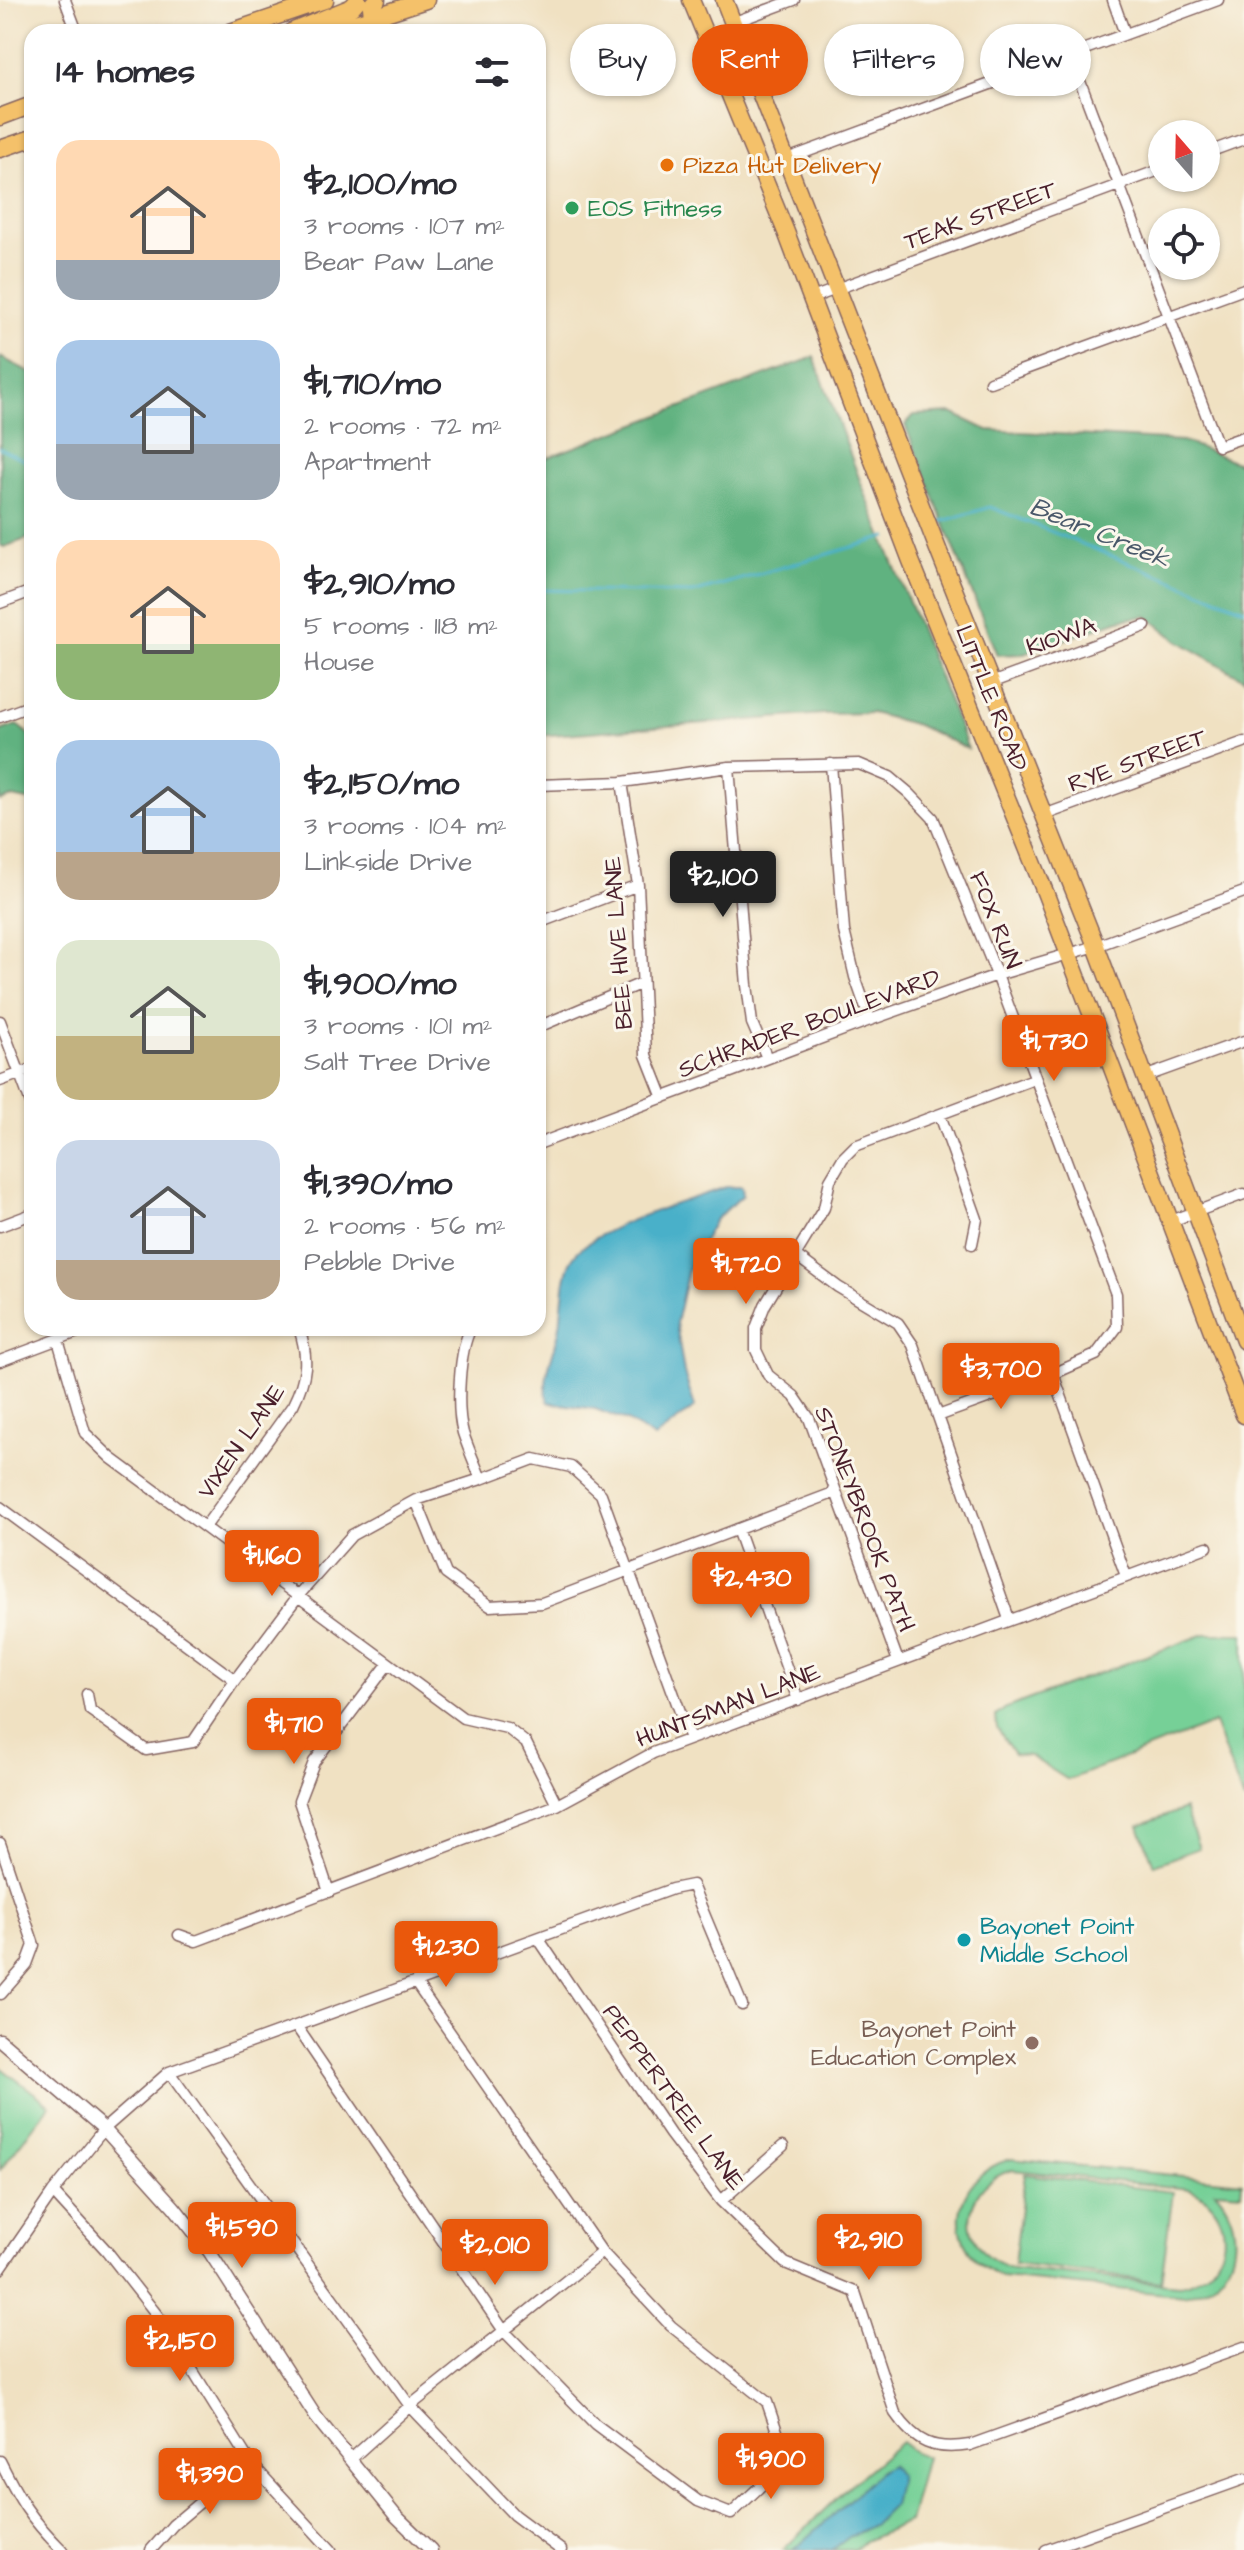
<!DOCTYPE html>
<meta charset="utf-8">
<style>
:root{--surface:#fff;--page:#f7f7f7;--text:#2b2b33;--muted:#7c7c81;--accent:#ea580c}
body{margin:0;font-family:"Architects Daughter",sans-serif;background:var(--page);color:var(--text);height:100vh;display:flex;flex-direction:column;font-size:30px;white-space:nowrap}
*{box-sizing:border-box;margin:0}
p{font-size:26px;color:var(--muted)}
.icon{flex:none;width:44px;height:44px;fill:none;stroke:currentColor;stroke-width:2;stroke-linecap:round;stroke-linejoin:round}
.map{position:relative;flex:1;overflow:hidden}
.sheet{position:absolute;left:24px;top:24px;width:522px;height:1312px;display:flex;flex-direction:column;background:var(--surface);border-radius:24px;box-shadow:0 2px 6px #0004}
.sheet>*{flex:none}
.top-card{position:absolute;left:570px;top:24px;width:554px;height:72px;display:flex;gap:16px}
.needle{width:52px;rotate:340deg}
.tools{position:absolute;left:1148px;top:120px;display:grid;gap:16px}
.tools a{display:grid;place-items:center;width:72px;height:72px;border-radius:50%;background:var(--surface);box-shadow:0 2px 6px #0004;font-size:40px}
.price{position:absolute;translate:-50% -68px;padding:0 18px;border-radius:8px;background:var(--accent);color:#fff;font-size:26px;line-height:52px;filter:drop-shadow(0 2px 4px #0008)}
.price::after{content:'';position:absolute;left:50%;top:48px;width:24px;height:18px;margin-left:-12px;background:inherit;clip-path:polygon(0 0,100% 0,50% 100%)}
.price.current{background:#222;color:#fff}
ul{padding:0;list-style:none}
li{display:flex;align-items:center;gap:24px;height:200px;padding:0 32px}
li span{display:grid;place-items:center;flex:none;width:224px;height:160px;border-radius:24px;color:#555}
li>.icon{margin-inline-start:auto}
span .icon{width:96px;height:96px;fill:#fffc;stroke-width:1}
li b{font-size:34px}
h2{display:flex;justify-content:space-between;align-items:center;height:96px;padding:0 32px;font-size:34px}
.tag{padding:0 28px;border-radius:36px;background:var(--surface);box-shadow:0 2px 6px #0004;font-size:28px;line-height:72px}
.tag.current{background:var(--accent);color:#fff}
.map>svg:first-child{display:block}
.green{fill:#76d097;stroke:#607861;stroke-width:2;fill-rule:evenodd}
.forest{fill:#60b280;stroke:#556856;stroke-width:2}
.water{fill:#49b0c9;stroke:#4a687a;stroke-width:2}
.lines{fill:none;stroke-linecap:round;stroke-linejoin:round}
.stream{stroke:#49b0c9;stroke-width:3}
.minor-casing{stroke:#846360;stroke-width:13}
.tertiary-casing{stroke:#846360;stroke-width:15}
.primary-casing{stroke:#846360;stroke-width:19}
.minor{stroke:#fff;stroke-width:10}
.tertiary{stroke:#fff;stroke-width:12}
.primary{stroke:#f4c16a;stroke-width:16}
.food-dot{fill:#e8710a;stroke:#fbf7ec;stroke-width:3}
.leisure-dot{fill:#2e9e5b;stroke:#fbf7ec;stroke-width:3}
.culture-dot{fill:#0f9aa8;stroke:#fbf7ec;stroke-width:3}
.education-dot{fill:#8d6e63;stroke:#fbf7ec;stroke-width:3}
.labels{text-anchor:middle;stroke-width:6;stroke-linejoin:round;paint-order:stroke}
.food-label{font-size:24px;fill:#c56008;stroke:#fbf7ec;text-anchor:start}
.leisure-label{font-size:24px;fill:#27864d;stroke:#fbf7ec;text-anchor:start}
.street-label{font-size:24px;fill:#4a1f2b;stroke:#fbf7ec}
.culture-label{font-size:24px;fill:#0d838f;stroke:#fbf7ec;text-anchor:start}
.education-label{font-size:24px;fill:#785e54;stroke:#fbf7ec;text-anchor:end}
.water-label{font-size:26px;font-style:italic;fill:#4a596a;stroke:#fbf7ec}
</style>
<div class="map">
<svg width="1244" height="2550" viewBox="0 0 1244 2550">
<rect width="100%" height="100%" fill="#fbf7ec"/>
<filter id="ink" filterUnits="userSpaceOnUse"><feTurbulence type="fractalNoise" baseFrequency=".0125" numOctaves="2"/><feDisplacementMap in="SourceGraphic" scale="16" xChannelSelector="R" yChannelSelector="G"/><feConvolveMatrix kernelMatrix="1 2 1 2 8 2 1 2 1" color-interpolation-filters="sRGB"/></filter>
<filter id="wash" filterUnits="userSpaceOnUse"><feTurbulence type="fractalNoise" baseFrequency=".006" numOctaves="4" result="noise"/><feDisplacementMap in="SourceGraphic" scale="32" xChannelSelector="R" yChannelSelector="G"/><feGaussianBlur stdDeviation="1.8" result="paint"/><feColorMatrix in="noise" values="0 0 0 0 0 0 0 0 0 0 0 0 0 0 0 0 0 1.4 0 .05"/><feComposite in="paint" operator="in"/></filter>
<g filter="url(#wash)">
<rect width="100%" height="100%" fill="#f0e1c2"/>
<path class="green" d="M1205,1634H1244V1802L1214,1723L1068,1780L1030,1756L1014,1754L997,1728L996,1716L1006,1708Z
M1184,1809L1199,1848L1154,1865L1139,1826Z
M0,2067L50,2105L0,2170Z
M1011,2159L1242,2182L1241,2193L1215,2191C1241,2218 1243,2264 1209,2286C1202,2291 1192,2293 1185,2296L1002,2277C941,2252 948,2176 1011,2159ZM1013,2170L1190,2189C1240,2211 1233,2275 1179,2285L1013,2269C1001,2264 989,2260 981,2249C956,2219 978,2178 1013,2170Z
M1025,2174L1173,2192L1161,2282L1014,2264Z
M901,2442L914,2452L926,2457L909,2522L865,2541L855,2550H783L850,2485Z"/>
<path class="forest" d="M0,357L32,373V537L4,547L0,545Z
M814,357L861,483L968,749L917,725L872,713L824,714L538,736V461Z
M952,413L987,430L1183,441L1244,465V679L1177,640L1147,616L1119,620L1024,654L997,655L905,425L914,415Z
M17,725L32,737V801L13,797L0,801V731Z"/>
<path class="water" d="M726,1187H742L743,1195L715,1220L689,1266L676,1323L684,1373L695,1407L654,1438L627,1421L595,1409L548,1402C541,1378 554,1355 559,1331C563,1310 562,1275 572,1259C591,1227 690,1200 726,1187Z
M891,2465L899,2476L893,2506L875,2524L849,2537L832,2550H794L882,2470Z"/>
<g class="lines">
<path class="stream" d="M0,448L32,464
M940,522L990,507L1244,609
M538,590L693,593L887,537"/>
</g>
</g>
<g filter="url(#ink)">
<g class="lines">
<g class="minor-casing">
<path id="minor" d="M65,0L77,32
M1113,0L1125,34
M732,23L794,0
M1070,55L1218,446L1244,437
M1206,153L1244,139
M787,159L1218,0
M812,298L1162,169
M990,382L1244,289
M0,603L32,591
M991,683L1145,626
M0,717L32,705
M831,764L844,931L855,977L870,1020
M729,767L747,985L752,1023L767,1058
M622,782L638,885L646,1055L663,1098
M538,785L622,782L729,767L859,764L890,777L909,793L933,818L997,975L1116,1294L1117,1327L1096,1355L1053,1374L938,1416
M1044,815L1244,742
M538,923L638,885
M0,1021L32,1106
M538,1027L642,983
M1144,1077L1244,1041
M0,1081L32,1069
M940,1115L977,1219L972,1244
M538,1144L870,1020L997,975L1096,946L1244,892
M1171,1221L1244,1194
M0,1226L32,1214
M795,1255L838,1287L898,1323L913,1345L1009,1619
M471,1328C459,1350 456,1408 463,1433C468,1448 475,1464 481,1479
M58,1340L85,1433L111,1458L463,1718L507,1728L526,1743L557,1805
M0,1361L88,1328
M1053,1374L1126,1576
M416,1500L446,1574L490,1606L542,1603L836,1492
M0,1507L235,1680
M205,1527L293,1405C307,1377 309,1358 299,1328
M737,1529L798,1700
M898,1661L809,1418L794,1396L768,1375L756,1350V1328L765,1305L824,1208L830,1180L843,1158L855,1146L1034,1079
M87,1694L90,1710L146,1750L193,1742L235,1680L298,1596L352,1535L416,1500L481,1479L534,1459L571,1467L601,1494L690,1739
M0,1843L34,1945L27,1964L1,1994
M329,1892L299,1801L314,1762L388,1664
M179,1935L196,1941L557,1805L653,1753L1207,1547
M538,1938L670,2134L721,2201L785,2263L855,2292L895,2413C916,2443 933,2451 970,2445L1244,2347
M297,2027L504,2331L595,2424L698,2501L731,2514L787,2461L767,2402L671,2326L602,2252L415,1982
M169,2072L410,2406L514,2515L561,2550
M53,2192L106,2250L161,2320L249,2461L331,2550
M721,2201L783,2146
M0,2269L53,2192L104,2129L169,2072L672,1889L692,1885L742,2005
M350,2460L410,2406L602,2252
M0,2461C20,2501 30,2518 62,2550
M151,2550L173,2525L249,2461
M1046,2550L1244,2479"/>
</g>
<g class="tertiary-casing">
<path id="tertiary" d="M0,2040L104,2129L174,2207L209,2251L316,2417L395,2515L431,2550"/>
</g>
<g class="primary-casing">
<path id="primary" d="M691,0L786,232L911,561L1045,892L1244,1415
M724,0L939,552L1096,946L1244,1341
M372,17L371,7L377,0
M230,32L325,0
M291,32L352,7L358,0
M327,32L426,0
M0,117L32,105
M0,149L32,138"/>
</g>
<use href="#minor" class="minor"/>
<use href="#tertiary" class="tertiary"/>
<use href="#primary" class="primary"/>
</g>
</g>
<circle class="food-dot" cx="667" cy="165" r="8"/>
<circle class="leisure-dot" cx="572" cy="208" r="8"/>
<circle class="culture-dot" cx="964" cy="1940" r="8"/>
<circle class="education-dot" cx="1032" cy="2043" r="8"/>
<g class="labels">
<g class="food-label">
<text x="683" y="173">Pizza Hut Delivery</text>
</g>
<g class="leisure-label">
<text x="588" y="216">EOS Fitness</text>
</g>
<g class="street-label">
<text transform="translate(980 215) rotate(-20)" y="8">TEAK STREET</text>
<text transform="translate(1061 636) rotate(-20)" y="8">KIOWA</text>
<text transform="translate(992 698) rotate(68)" y="8">LITTLE ROAD</text>
<text transform="translate(1137 760) rotate(-20)" y="8">RYE STREET</text>
<text transform="translate(996 920) rotate(68)" y="8">FOX RUN</text>
<text transform="translate(618 943) rotate(-94)" y="8">BEE HIVE LANE</text>
<text transform="translate(809 1023) rotate(-20)" y="8">SCHRADER BOULEVARD</text>
<text transform="translate(241 1441) rotate(-55)" y="8">VIXEN LANE</text>
<text transform="translate(865 1519) rotate(69)" y="8">STONEYBROOK PATH</text>
<text transform="translate(728 1705) rotate(-21)" y="8">HUNTSMAN LANE</text>
<text transform="translate(674 2097) rotate(54)" y="8">PEPPERTREE LANE</text>
</g>
<g class="culture-label">
<text x="980" y="1934">Bayonet Point<tspan x="980" dy="28">Middle School</tspan></text>
</g>
<g class="education-label">
<text x="1016" y="2037">Bayonet Point<tspan x="1016" dy="28">Education Complex</tspan></text>
</g>
<g class="water-label">
<text transform="translate(1100 532) rotate(22)" y="9">Bear Creek</text>
</g>
</g>
</svg>
<div class="tools">
<a><svg class="needle" viewBox="-14 -14 28 28"><path d="M0-13l5 13h-10z" fill="#e53935"/><path d="M0 13l5-13h-10z" fill="#7c7c81"/></svg></a>
<a><svg class="icon" aria-label="locate" viewBox="0 0 24 24"><circle cx="12" cy="12" r="6"/><path d="M12 2v4M12 18v4M2 12h4M18 12h4"/></svg></a>
</div>
<b class="price current" style="left:723px;top:919px">$2,100</b>
<b class="price" style="left:1054px;top:1083px">$1,730</b>
<b class="price" style="left:746px;top:1306px">$1,720</b>
<b class="price" style="left:1001px;top:1411px">$3,700</b>
<b class="price" style="left:272px;top:1598px">$1,160</b>
<b class="price" style="left:751px;top:1620px">$2,430</b>
<b class="price" style="left:294px;top:1766px">$1,710</b>
<b class="price" style="left:446px;top:1989px">$1,230</b>
<b class="price" style="left:242px;top:2270px">$1,590</b>
<b class="price" style="left:869px;top:2282px">$2,910</b>
<b class="price" style="left:495px;top:2287px">$2,010</b>
<b class="price" style="left:180px;top:2383px">$2,150</b>
<b class="price" style="left:771px;top:2501px">$1,900</b>
<b class="price" style="left:210px;top:2516px">$1,390</b>
<div class="top-card">
<a class="tag">Buy</a>
<a class="tag current">Rent</a>
<a class="tag">Filters</a>
<a class="tag">New</a>
</div>
<section class="sheet">
<h2>14 homes<svg class="icon" aria-label="filters" viewBox="0 0 24 24"><path d="M4 7h16M4 17h16"/><circle cx="9" cy="7" r="2"/><circle cx="15" cy="17" r="2"/></svg></h2>
<ul>
<li><span style="background:linear-gradient(#ffd9b3 75%,#9aa5b1 0)"><svg class="icon" aria-label="home" viewBox="0 0 24 24"><path d="M3 11l9-7 9 7M6 9v11h12V9"/></svg></span><div><b>$2,100/mo</b><p>3 rooms · 107 m²</p><p>Bear Paw Lane</p></div></li>
<li><span style="background:linear-gradient(#a9c7e8 65%,#9aa5b1 0)"><svg class="icon" aria-label="home" viewBox="0 0 24 24"><path d="M3 11l9-7 9 7M6 9v11h12V9"/></svg></span><div><b>$1,710/mo</b><p>2 rooms · 72 m²</p><p>Apartment</p></div></li>
<li><span style="background:linear-gradient(#ffd9b3 65%,#8fb573 0)"><svg class="icon" aria-label="home" viewBox="0 0 24 24"><path d="M3 11l9-7 9 7M6 9v11h12V9"/></svg></span><div><b>$2,910/mo</b><p>5 rooms · 118 m²</p><p>House</p></div></li>
<li><span style="background:linear-gradient(#a9c7e8 70%,#b9a48a 0)"><svg class="icon" aria-label="home" viewBox="0 0 24 24"><path d="M3 11l9-7 9 7M6 9v11h12V9"/></svg></span><div><b>$2,150/mo</b><p>3 rooms · 104 m²</p><p>Linkside Drive</p></div></li>
<li><span style="background:linear-gradient(#dfe7d0 60%,#c2b280 0)"><svg class="icon" aria-label="home" viewBox="0 0 24 24"><path d="M3 11l9-7 9 7M6 9v11h12V9"/></svg></span><div><b>$1,900/mo</b><p>3 rooms · 101 m²</p><p>Salt Tree Drive</p></div></li>
<li><span style="background:linear-gradient(#c9d6e8 75%,#b9a48a 0)"><svg class="icon" aria-label="home" viewBox="0 0 24 24"><path d="M3 11l9-7 9 7M6 9v11h12V9"/></svg></span><div><b>$1,390/mo</b><p>2 rooms · 56 m²</p><p>Pebble Drive</p></div></li>
</ul>
</section>
</div>
